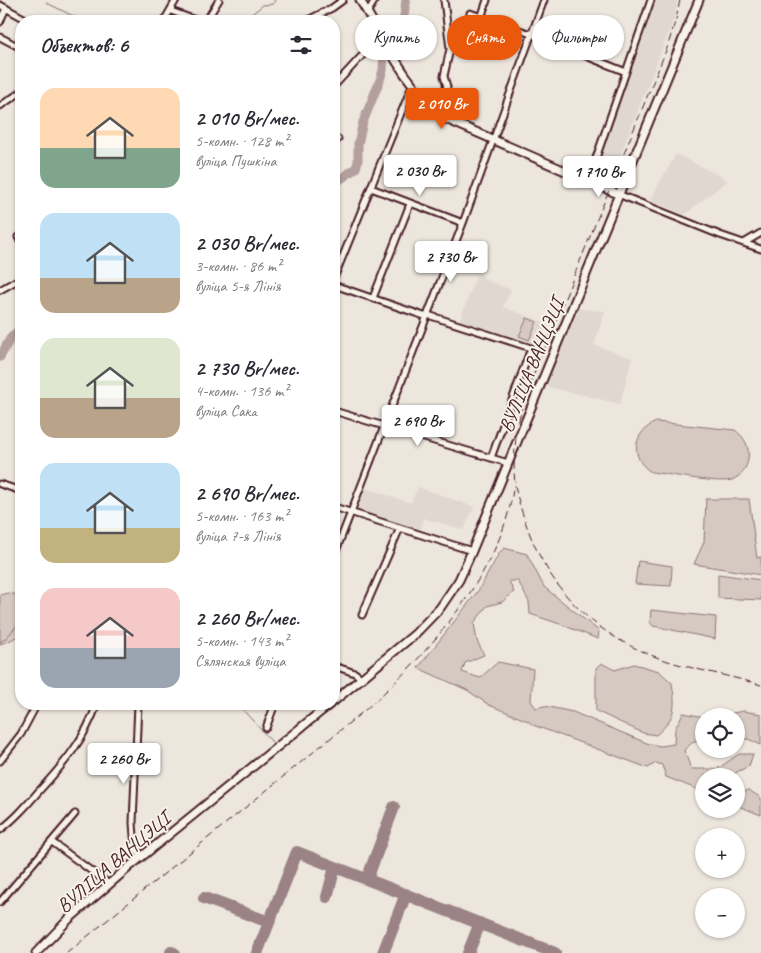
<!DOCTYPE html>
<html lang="ru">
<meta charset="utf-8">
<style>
:root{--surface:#fff;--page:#f7f7f7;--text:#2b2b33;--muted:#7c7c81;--accent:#ea580c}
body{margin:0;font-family:Caveat,sans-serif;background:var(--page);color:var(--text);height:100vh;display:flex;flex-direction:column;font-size:19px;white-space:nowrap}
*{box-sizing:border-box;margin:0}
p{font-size:16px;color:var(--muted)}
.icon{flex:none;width:28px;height:28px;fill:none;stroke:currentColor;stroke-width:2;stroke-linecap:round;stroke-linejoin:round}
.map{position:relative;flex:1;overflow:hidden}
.panel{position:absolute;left:15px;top:15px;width:325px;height:695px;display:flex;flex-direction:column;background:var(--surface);border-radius:20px;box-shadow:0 1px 4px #0004}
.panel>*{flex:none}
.top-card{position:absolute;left:355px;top:15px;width:330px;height:45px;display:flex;gap:10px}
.tools{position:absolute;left:695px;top:708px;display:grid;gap:10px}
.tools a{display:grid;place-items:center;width:50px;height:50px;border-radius:50%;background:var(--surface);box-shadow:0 1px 4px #0004;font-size:25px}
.price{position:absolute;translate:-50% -42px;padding:0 11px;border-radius:5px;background:#fff;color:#222;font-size:16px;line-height:32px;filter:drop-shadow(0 1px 2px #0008)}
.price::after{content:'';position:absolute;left:50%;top:30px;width:15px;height:11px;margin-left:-8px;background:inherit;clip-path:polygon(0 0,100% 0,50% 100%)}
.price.current{background:var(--accent);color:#fff}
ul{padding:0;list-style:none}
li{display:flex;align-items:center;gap:15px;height:125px;padding:0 25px}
li span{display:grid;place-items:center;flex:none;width:140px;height:100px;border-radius:15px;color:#555}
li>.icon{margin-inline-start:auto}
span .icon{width:60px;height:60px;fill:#fffc;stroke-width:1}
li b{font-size:21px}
h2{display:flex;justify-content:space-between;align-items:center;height:60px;padding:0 25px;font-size:21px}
.pill{padding:0 18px;border-radius:22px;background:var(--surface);box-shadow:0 1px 4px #0004;font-size:18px;line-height:45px}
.pill.current{background:var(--accent);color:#fff}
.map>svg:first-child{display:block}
.built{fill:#e0d7d0}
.green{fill:#d5c9c2;stroke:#907476}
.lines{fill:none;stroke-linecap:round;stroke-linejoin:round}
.stream{stroke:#896c6f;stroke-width:1}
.river{stroke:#b39f9d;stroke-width:9}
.taxiway{stroke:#9b8284;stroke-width:12}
.minor-casing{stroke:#4a1f2b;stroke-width:9}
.major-casing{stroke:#4a1f2b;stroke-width:11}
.minor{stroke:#f7f3e8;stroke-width:5}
.major{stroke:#f7f3e8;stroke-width:7}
.rail{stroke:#4a1f2b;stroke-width:1;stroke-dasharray:8 4;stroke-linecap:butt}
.labels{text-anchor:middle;stroke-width:4;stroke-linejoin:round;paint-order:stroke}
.street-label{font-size:20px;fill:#4a1f2b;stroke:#f7f3e8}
</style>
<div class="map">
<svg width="761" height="953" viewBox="0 0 761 953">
<rect width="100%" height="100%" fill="#ece6dd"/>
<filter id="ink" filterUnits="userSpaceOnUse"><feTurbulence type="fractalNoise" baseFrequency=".02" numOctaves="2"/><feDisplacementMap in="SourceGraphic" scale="10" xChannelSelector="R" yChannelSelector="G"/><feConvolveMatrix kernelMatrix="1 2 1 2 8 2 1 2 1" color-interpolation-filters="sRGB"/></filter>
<g filter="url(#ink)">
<path class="built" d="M654,0H678L675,16L663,47L610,181L594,174Z
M676,154L728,180L684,215L650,200Z
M477,274L484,276L483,279L511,290L503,307L548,324L538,346L460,320Z
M579,309L605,311L594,345L632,358L620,404L545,386Z
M418,487L474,507L464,530L423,518L420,530L357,511L365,488L411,503Z"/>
<path class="green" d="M527,318L537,322L529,340L519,336Z
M656,422L735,430C745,438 750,446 748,460C746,469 741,476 732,480C719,484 668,474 651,472C629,458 633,432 656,422Z
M706,499H749L757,558L761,557V575L694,564L704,542Z
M504,548L527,554L544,587L599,631L598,639L560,624L530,614L529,602L518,581H509L514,592L502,602L487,606L474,623L477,641L484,655L465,663L462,672L480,678L498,662L533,669L531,701L536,708L544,706L573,712L649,744L661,746L674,744L675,729L683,713L704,717V740L694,741L684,750L691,769H717L739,754H753L749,766L735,773V776H704V792L666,777L662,765L656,763L648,768L533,725L528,721L489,705L467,690L418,668L478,591L500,552Z
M638,561L672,566L671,586L635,584Z
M718,574L761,580V600L718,598Z
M8,593L14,594L21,602V625L18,636L9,641L0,644V595Z
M651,610L716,617L715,639L653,626L650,622Z
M601,663L615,670L634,664L659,671L672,683C676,707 676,718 656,735L643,733L596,711V668Z
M743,711L761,714V745L748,739H736V716H718Z
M736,788L737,794L749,790L761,798V815L736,805Z"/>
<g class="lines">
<path class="stream" d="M47,3L83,21
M243,21L263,5L273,4L275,0
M0,642L6,638L21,621
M228,704L242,709L273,743"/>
<path class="river" d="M334,184L356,168L358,161V144L363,122L380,80L383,70L384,54L397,37L403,24L406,0
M0,357L11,337L21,328"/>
<path class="taxiway" d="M367,879L394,807
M327,897L335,867
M204,898L269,922
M171,952L174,953
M257,953L297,852L555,953
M383,953L406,894
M468,953L480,923"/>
<g class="minor-casing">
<path id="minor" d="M0,5L29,21
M171,11L198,21
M367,13L375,0
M470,13L531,34L626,72
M481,18L487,0
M164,21L176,0
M206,21L219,0
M306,21L332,8L343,0
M0,22L6,8
M0,37L21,48
M334,86L381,35
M430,105L447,87L444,76L450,49L444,0
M0,106L21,92
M334,143L338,139
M588,181L651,0
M371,188L463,223
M618,194L720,235L761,249
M18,237L21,243
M744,243L761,233
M334,278L410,91L415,87
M334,285L427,317
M0,290L21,278
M373,298L410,204
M428,315L531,348L491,458
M334,411L508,463
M0,484L21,491
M334,507L472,551
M334,556L463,223L544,0
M362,615L400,528
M334,666L355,673L361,678
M138,704L133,823L135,848L141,856
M266,728L275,704
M0,761L21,734L37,704
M0,830C15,819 27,805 39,791C64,764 85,739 97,704
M52,842L109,884
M0,902L75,814"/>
</g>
<g class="major-casing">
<path id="major" d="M360,0C383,38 410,93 446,119L618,194
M334,701L415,634L440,608L459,580L472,551L699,0
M36,953L70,918L129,867L330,704"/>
</g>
<use href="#minor" class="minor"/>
<use href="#major" class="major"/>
<path class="rail" d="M680,0L676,19L667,48L527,391C517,419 512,455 515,485C517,497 521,509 525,521C546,584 589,631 651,655C686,669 725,674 761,685
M67,953L365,710C425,658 502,571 513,490"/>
</g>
</g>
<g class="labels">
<g class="street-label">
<text transform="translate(531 365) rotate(-68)" y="7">ВУЛІЦА ВАНЦЭЦІ</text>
<text transform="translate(113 862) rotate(-41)" y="7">ВУЛІЦА ВАНЦЭЦІ</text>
</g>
</g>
</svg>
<div class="tools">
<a><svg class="icon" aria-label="locate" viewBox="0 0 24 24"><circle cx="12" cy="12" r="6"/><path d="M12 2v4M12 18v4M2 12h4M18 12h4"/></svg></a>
<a><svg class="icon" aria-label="layers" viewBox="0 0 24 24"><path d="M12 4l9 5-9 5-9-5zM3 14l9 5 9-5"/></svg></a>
<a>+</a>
<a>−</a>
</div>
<b class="price current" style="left:442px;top:130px">2 010 Br</b>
<b class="price" style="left:420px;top:197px">2 030 Br</b>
<b class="price" style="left:599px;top:198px">1 710 Br</b>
<b class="price" style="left:451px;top:283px">2 730 Br</b>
<b class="price" style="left:418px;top:447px">2 690 Br</b>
<b class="price" style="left:124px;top:785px">2 260 Br</b>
<div class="top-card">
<a class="pill">Купить</a>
<a class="pill current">Снять</a>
<a class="pill">Фильтры</a>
</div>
<section class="panel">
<h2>Объектов: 6<svg class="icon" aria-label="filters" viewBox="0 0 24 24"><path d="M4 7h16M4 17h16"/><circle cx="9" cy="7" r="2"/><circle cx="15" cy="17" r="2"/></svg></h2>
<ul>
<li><span style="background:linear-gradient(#ffd9b3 60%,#7fa58c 0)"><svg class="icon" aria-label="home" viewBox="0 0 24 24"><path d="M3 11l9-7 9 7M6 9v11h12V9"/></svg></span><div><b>2 010 Br/мес.</b><p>5-комн. · 128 m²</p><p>вуліца Пушкіна</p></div></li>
<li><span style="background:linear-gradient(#bfe0f5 65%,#b9a48a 0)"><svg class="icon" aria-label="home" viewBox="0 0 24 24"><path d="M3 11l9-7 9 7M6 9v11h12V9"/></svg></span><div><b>2 030 Br/мес.</b><p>3-комн. · 86 m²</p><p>вуліца 5-я Лінія</p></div></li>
<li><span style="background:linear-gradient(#dfe7d0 60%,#b9a48a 0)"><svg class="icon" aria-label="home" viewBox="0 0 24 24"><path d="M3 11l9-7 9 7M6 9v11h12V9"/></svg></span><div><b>2 730 Br/мес.</b><p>4-комн. · 136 m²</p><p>вуліца Сака</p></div></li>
<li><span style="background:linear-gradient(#bfe0f5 65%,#c2b280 0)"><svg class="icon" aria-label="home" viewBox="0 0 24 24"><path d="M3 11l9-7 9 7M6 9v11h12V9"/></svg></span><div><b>2 690 Br/мес.</b><p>5-комн. · 163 m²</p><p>вуліца 7-я Лінія</p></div></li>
<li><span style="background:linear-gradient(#f6c9c9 60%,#9aa5b1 0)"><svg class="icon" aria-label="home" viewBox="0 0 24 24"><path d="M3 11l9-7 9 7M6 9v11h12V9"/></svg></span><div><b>2 260 Br/мес.</b><p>5-комн. · 143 m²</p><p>Сялянская вуліца</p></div></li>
</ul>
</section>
</div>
